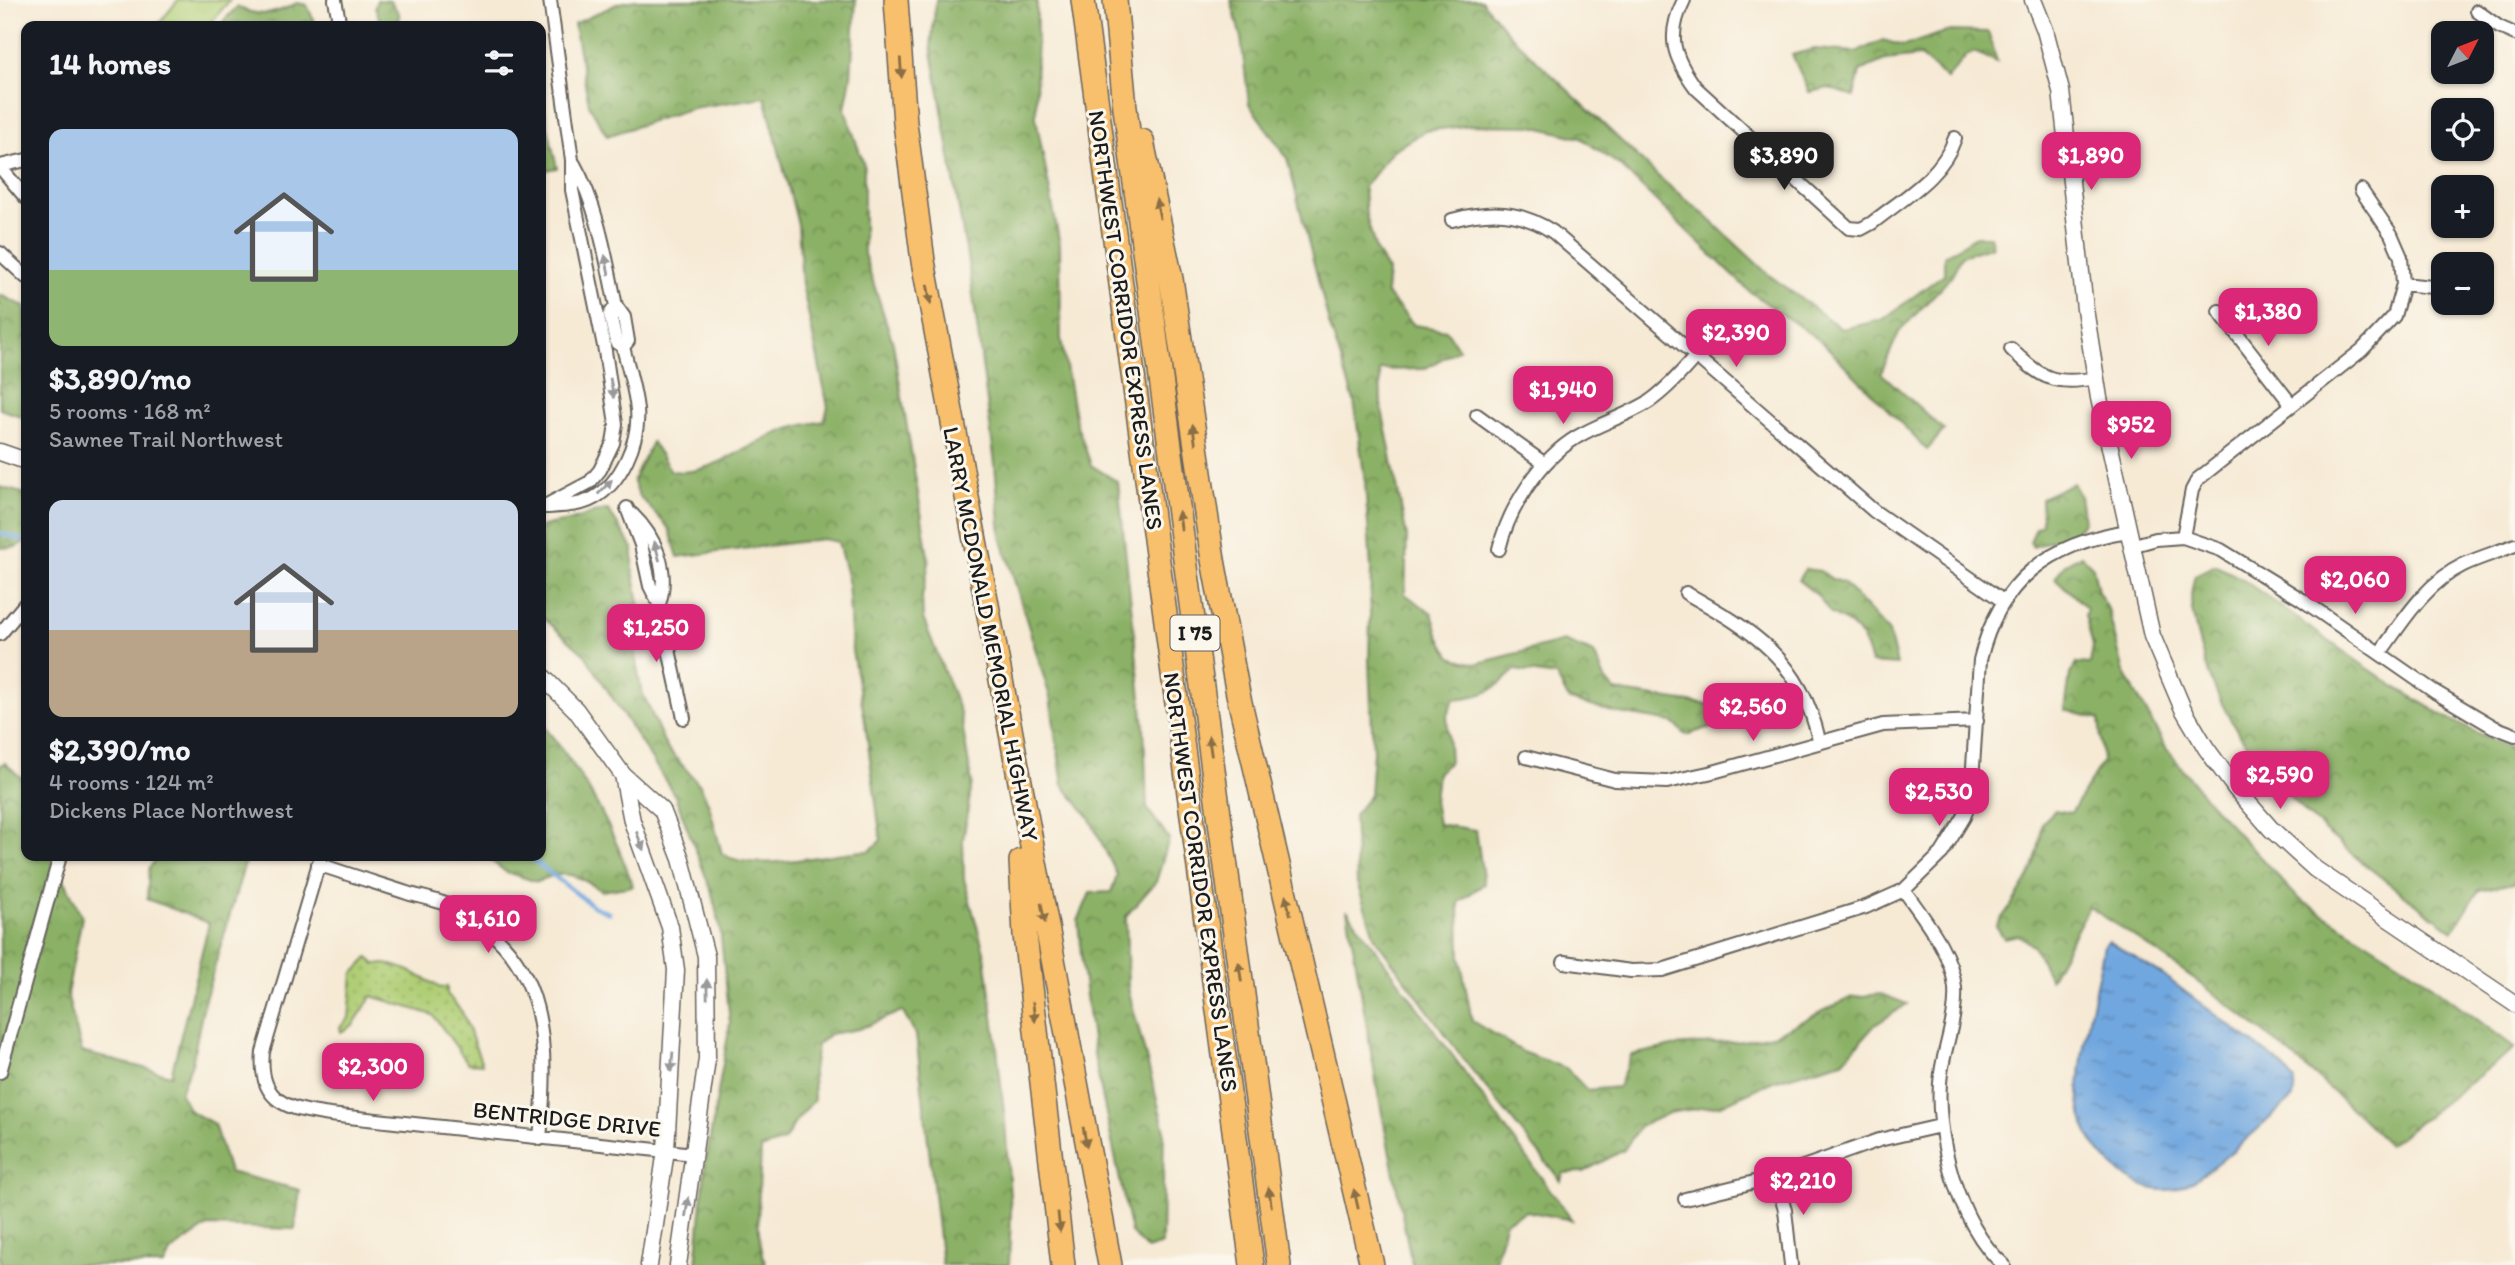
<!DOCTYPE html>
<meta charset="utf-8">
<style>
:root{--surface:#171b24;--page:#20242c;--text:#f1f3f6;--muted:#9ea1a6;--accent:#db2777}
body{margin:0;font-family:Itim,sans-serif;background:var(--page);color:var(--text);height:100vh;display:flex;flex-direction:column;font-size:26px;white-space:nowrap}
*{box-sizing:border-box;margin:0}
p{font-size:23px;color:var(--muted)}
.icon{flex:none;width:38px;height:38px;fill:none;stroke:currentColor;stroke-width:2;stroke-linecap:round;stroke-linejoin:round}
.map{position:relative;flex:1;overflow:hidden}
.side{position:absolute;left:21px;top:21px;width:525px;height:840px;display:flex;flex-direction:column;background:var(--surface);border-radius:14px;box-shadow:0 2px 5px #0004}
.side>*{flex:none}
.needle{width:46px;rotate:48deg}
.controls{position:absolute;left:2431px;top:21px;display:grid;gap:14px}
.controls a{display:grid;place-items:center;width:63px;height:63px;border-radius:14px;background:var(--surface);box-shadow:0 2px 5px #0004;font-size:35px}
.price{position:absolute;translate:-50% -60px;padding:0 16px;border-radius:14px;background:var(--accent);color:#fff;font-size:23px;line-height:46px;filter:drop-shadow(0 2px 4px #0008)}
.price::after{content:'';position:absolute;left:50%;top:42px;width:21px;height:16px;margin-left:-10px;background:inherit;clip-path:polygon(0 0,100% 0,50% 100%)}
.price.current{background:#222;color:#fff}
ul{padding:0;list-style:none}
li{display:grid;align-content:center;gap:14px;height:371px;padding:0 28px}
li span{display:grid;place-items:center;height:217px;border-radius:14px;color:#555}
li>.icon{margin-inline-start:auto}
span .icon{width:126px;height:126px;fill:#fffc;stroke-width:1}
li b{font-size:30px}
h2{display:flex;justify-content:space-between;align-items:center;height:84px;padding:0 28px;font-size:30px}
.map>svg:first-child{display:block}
.grass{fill:url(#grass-dots);stroke:#667548;stroke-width:2}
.forest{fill:url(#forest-crowns);stroke:#546641;stroke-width:2}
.pitch{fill:#afce75;stroke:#667548;stroke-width:2}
.water{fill:url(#water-ripples);stroke:#46627e;stroke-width:2}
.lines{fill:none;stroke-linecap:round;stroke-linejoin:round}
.stream{stroke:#71a7df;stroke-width:4.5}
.minor-casing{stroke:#68645d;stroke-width:16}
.tertiary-casing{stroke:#68645d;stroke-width:19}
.motorway-casing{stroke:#68645d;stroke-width:26}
.minor{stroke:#fff;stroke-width:12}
.tertiary{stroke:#fff;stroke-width:16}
.motorway{stroke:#f8bf6c;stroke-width:23}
.oneway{fill:#8a6e44}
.oneway2{fill:#999}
.labels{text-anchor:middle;stroke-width:6;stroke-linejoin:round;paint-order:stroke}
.shield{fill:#fbf7ec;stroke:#5f5e5a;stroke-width:2}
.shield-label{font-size:21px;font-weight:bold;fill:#1c1c1c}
.street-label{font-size:23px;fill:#1c1c1c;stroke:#fbf7ec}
</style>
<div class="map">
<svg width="2515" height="1265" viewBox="0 0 2515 1265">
<defs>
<pattern id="grass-dots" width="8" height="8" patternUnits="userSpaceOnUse" patternTransform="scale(1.75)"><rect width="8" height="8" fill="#afce75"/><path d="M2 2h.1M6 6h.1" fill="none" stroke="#96b065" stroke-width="1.8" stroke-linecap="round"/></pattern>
<pattern id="forest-crowns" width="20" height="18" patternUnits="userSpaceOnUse" patternTransform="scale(1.75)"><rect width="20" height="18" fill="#8bb166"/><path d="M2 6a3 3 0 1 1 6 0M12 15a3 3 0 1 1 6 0" fill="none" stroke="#718f53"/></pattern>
<pattern id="water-ripples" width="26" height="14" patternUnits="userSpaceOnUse" patternTransform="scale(1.75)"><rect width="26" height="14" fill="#71a7df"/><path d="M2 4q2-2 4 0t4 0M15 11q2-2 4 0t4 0" fill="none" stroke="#5c87b4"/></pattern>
</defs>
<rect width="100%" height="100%" fill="#fbf7ec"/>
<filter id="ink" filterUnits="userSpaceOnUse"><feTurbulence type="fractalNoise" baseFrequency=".0143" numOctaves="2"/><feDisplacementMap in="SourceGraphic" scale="14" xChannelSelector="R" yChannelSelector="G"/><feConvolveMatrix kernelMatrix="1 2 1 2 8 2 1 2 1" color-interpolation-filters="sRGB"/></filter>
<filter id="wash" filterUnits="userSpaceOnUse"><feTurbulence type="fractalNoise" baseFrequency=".00686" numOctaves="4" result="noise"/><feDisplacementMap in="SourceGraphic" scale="28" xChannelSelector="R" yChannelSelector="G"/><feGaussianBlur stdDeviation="1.57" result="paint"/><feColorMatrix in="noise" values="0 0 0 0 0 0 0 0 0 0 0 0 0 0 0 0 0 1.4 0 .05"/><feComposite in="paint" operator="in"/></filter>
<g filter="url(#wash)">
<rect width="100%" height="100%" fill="#f6ead5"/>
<path class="grass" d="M368,958L375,964C397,962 421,976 440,988L447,986V994L462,1012L482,1064L468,1063L433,1015L372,996L353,1025L341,1032L340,1027L349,1018L353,974Z"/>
<path class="forest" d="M377,0L390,1L399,13L400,26H382L375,7Z
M637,0H856L851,77L845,109L864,165V254L893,343L919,499L929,563L922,597L923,618L960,712L972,783L963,840L964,879L985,955L996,1039L1005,1120L1011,1212L1009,1265H942L916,1035L902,1011L859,1029L830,1034L817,1045L813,1071L814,1100L796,1121L784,1141L761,1149C760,1189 753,1228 766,1265H696L705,1167L730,1023L720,928L712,893L675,796L585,655L541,616V527C552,522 558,524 568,521C582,518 593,511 608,510L633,548V570L644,629L634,648L641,689L666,747L700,785L709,805L722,854C759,875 827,851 870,851L881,840L864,715L852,651L848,580L838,542L823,539L678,557L669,528L639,496L633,480L652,442L671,471C711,478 753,439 792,428C802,425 813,423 824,421L828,407L802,284L798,225L765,97L692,108L607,136L589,105L574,24L619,3Z
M936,0H1037L1036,118L1060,245L1061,339L1076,422L1091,465L1118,482L1144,726L1147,808L1169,839L1156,882L1126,916L1128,988L1164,1127L1162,1244L1147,1249L1131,1233L1095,1061L1083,975L1078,921L1090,893L1111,892L1117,875L1089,817L1063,785L1050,697L1001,537L995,464L971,280L931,46Z
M1231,0H1481L1508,33L1661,179L1705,215L1769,275L1842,329L1882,320L1944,274V256L1976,236H1990L1993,246L1961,256L1952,276L1899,332L1881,373L1944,430L1927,450L1823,343L1749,291L1619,165L1581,138L1532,126L1472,125L1425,131L1392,151L1364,187L1366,215L1376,251L1388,271L1386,293L1414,325L1446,330L1459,349L1424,369L1380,370L1381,404L1407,537L1405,594L1432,613L1438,634L1451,657L1475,664L1564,641L1594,653L1606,681L1615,691L1710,705L1721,724L1686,735L1672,722L1613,712L1569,700L1556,676L1515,670C1492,692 1486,696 1454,699L1447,715L1450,762L1437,773L1434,801L1438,824L1476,830L1484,884L1459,902L1460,957L1472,1021L1525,1053L1566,1068L1587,1090L1618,1087L1631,1055L1673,1046L1744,1041L1776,1034L1852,997L1881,994L1907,1004L1875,1025L1843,1061L1773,1081L1721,1105L1669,1113L1639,1127L1624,1150L1583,1172L1563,1173L1561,1181L1467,1064L1375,938L1357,883L1354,815L1370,795L1373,751L1369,662L1371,568L1365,482L1354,401L1329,323L1287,158L1249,104L1241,38Z
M297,3L307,5L314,21L312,26H222L224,20L237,7C261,18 274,15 297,3Z
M1948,31L1988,32L1997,62L1974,52L1966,56L1947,79L1920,56L1885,60L1860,71L1854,97L1829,88L1809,92L1792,55L1814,49L1857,52L1883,40L1904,46Z
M541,96L557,168L541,171Z
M0,295L26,307V418L0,409Z
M2073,483L2080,496L2084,521L2076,532L2033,547L2030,542L2036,528L2042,524L2041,498Z
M0,487L26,494V541L17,547L0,548Z
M2081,555L2093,567L2098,592L2108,609L2123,669L2131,684L2166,748L2210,803L2298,898L2416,973L2515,1048L2389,1145C2299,1055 2197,976 2089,907L2050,979L2034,947L2019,935L2004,938L1996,926C2023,889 2039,869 2042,823L2055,810L2071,813L2103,761L2099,719L2065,710L2070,674L2077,663L2090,664L2093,646L2085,615L2087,608L2055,578L2064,565Z
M2215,565L2239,577C2325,636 2416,712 2515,749V883L2479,890L2453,931C2352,856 2230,772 2199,642C2193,614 2187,603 2195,575Z
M1805,569L1820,571L1832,579L1844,583L1889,632L1897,665L1871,663L1863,638L1847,622L1831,614L1817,595L1798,580Z
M541,723C583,772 612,825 633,886L602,891C576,875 566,868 537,882L506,872L485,856H541Z
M5,763L26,782V856H53L82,917L67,994L82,1052L171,1075L209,923L147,899L149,868L159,856H247L204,1003L192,1063L180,1093L190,1111L214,1124L229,1172L300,1190L295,1229L208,1226L171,1251L164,1265H0V765Z
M1347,910L1572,1220L1526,1211L1506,1221L1494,1265H1412L1378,1093Z"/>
<path class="pitch" d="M178,0H230L208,26H157Z"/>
<path class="water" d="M2109,941L2167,978L2281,1064L2295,1081L2293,1098C2269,1118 2202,1183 2176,1189C2156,1193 2137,1185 2121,1173C2100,1156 2084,1136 2080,1108C2074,1070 2097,987 2104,945Z"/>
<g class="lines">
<path class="stream" d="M0,533L26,541
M528,856L593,906L609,913"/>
</g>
</g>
<g filter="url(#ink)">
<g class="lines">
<g class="minor-casing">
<path id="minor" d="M335,0L340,26
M1684,0C1666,36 1673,57 1696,88L1849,228L1861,229L1872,223C1903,198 1942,177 1955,138
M2477,11L2499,27L2515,34
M0,166L26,160
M0,167L26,198
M1452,220C1489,210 1520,210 1553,232L1874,511L2003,601
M0,253L26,277
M2403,284L2432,287
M616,306L624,317L628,341L623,347
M2219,311L2291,404
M2011,349C2041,378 2053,386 2096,378
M1477,415L1545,464
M543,507L590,482L600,470L613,443L616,424L605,351L572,190V160L550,0
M546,507C562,506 580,506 594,498C621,483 640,440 637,410C635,389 628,367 623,347L616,342L610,314L616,306C606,258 598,207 574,164
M627,508L641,545L650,586L659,604L684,718
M632,514C656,537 670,571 659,604
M2183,537L2192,490L2198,479L2362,350L2394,316L2403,284L2401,257L2391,234L2361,190
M2131,546L2156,539L2183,537L2221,550L2301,599L2435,692L2494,727L2515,735
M1499,549C1509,508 1540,459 1577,437C1600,423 1627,416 1650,401C1667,389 1682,372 1696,356
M1686,593C1754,631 1801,660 1819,740
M0,634L26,603
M2380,653C2403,621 2426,583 2463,565C2480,557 2498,552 2515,545
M1526,757L1615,780L1667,782L1713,772L1883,725L1977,721
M321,856L263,1052C258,1103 288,1109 330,1115L694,1154
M318,864C349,875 380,884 410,894C425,898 443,901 456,909C551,958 548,1047 540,1139
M1904,890C1924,919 1952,952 1955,988C1957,1017 1945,1045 1941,1073C1933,1131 1958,1226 2004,1265
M1564,962L1631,971L1662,970L1866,907L1904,890L1942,853L1964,817L1971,797L1980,660C1999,580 2050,543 2128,531
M0,1072L60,856
M1775,1177L1785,1210L1791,1265
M1685,1199L1775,1177L1879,1140L1940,1126"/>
</g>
<g class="tertiary-casing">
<path id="tertiary" d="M2033,0L2045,30L2061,91L2085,309L2099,398L2152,636L2183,709L2206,748L2236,789L2271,829L2315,869L2515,1004
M0,452L26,461
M541,675L576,710L623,775L662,810L681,859L706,956L707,1059L678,1265
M623,775L632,821L670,927L676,970L666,1150L649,1265"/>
</g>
<g class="motorway-casing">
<path id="motorway" d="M896,0L905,123L923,261L1110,1265
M1083,0L1252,1265
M1115,0L1125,108L1279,1265
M1142,141L1171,279L1213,560L1238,694L1372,1265
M1021,861L1025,935L1063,1265"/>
</g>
<use href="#minor" class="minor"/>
<use href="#tertiary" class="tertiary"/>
<use href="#motorway" class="motorway"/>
</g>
<defs><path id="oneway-solid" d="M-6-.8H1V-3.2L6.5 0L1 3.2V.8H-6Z" transform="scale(1.75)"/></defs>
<g class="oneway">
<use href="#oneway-solid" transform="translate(901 68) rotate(86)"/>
<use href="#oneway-solid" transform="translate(1158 209) rotate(-102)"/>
<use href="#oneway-solid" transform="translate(929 294) rotate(80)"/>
<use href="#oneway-solid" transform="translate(1194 434) rotate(-98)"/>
<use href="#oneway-solid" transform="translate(1180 521) rotate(-98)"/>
<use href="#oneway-solid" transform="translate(1210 746) rotate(-98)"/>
<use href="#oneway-solid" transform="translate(1288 905) rotate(-104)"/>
<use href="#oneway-solid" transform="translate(1043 913) rotate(79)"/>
<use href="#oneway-solid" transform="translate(1240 972) rotate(-98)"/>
<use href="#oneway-solid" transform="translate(1034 1012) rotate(83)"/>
<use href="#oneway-solid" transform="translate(1085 1137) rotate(79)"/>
<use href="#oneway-solid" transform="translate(1270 1197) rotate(-98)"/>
<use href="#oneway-solid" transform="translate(1356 1199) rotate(-103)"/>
<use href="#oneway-solid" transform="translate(1059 1222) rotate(84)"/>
</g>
<g class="oneway2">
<use href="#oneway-solid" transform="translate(607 265) rotate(-102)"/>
<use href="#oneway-solid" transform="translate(612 388) rotate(79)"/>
<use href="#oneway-solid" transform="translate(605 487) rotate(-46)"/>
<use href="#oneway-solid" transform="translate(657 551) rotate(-105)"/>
<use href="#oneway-solid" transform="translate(640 841) rotate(69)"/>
<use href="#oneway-solid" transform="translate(707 989) rotate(-91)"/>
<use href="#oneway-solid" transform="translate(672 1062) rotate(95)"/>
<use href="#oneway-solid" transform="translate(687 1207) rotate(-81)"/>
</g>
</g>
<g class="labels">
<rect class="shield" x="1170.5" y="615.5" width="49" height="35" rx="5"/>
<g class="shield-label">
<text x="1195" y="640">I 75</text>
</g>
<g class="street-label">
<text transform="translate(1126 320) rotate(82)" y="8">NORTHWEST CORRIDOR EXPRESS LANES</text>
<text transform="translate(991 634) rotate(79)" y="8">LARRY MCDONALD MEMORIAL HIGHWAY</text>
<text transform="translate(1201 882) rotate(82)" y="8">NORTHWEST CORRIDOR EXPRESS LANES</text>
<text transform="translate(567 1119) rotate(6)" y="8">BENTRIDGE DRIVE</text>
</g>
</g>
</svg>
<div class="controls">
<a><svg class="needle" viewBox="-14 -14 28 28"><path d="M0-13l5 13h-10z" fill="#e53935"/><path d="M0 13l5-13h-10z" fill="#9ea1a6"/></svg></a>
<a><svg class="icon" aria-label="locate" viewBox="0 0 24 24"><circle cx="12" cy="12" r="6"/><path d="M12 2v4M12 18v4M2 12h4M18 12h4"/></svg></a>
<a>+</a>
<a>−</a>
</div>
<b class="price current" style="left:1784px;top:192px">$3,890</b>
<b class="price" style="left:2091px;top:192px">$1,890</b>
<b class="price" style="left:2268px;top:348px">$1,380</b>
<b class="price" style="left:1736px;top:369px">$2,390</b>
<b class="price" style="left:1563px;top:426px">$1,940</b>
<b class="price" style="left:2131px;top:461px">$952</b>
<b class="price" style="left:2355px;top:616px">$2,060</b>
<b class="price" style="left:656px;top:664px">$1,250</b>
<b class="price" style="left:1753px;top:743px">$2,560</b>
<b class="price" style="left:2280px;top:811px">$2,590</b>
<b class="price" style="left:1939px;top:828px">$2,530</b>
<b class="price" style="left:488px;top:955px">$1,610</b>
<b class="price" style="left:373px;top:1103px">$2,300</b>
<b class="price" style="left:1803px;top:1217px">$2,210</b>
<section class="side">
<h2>14 homes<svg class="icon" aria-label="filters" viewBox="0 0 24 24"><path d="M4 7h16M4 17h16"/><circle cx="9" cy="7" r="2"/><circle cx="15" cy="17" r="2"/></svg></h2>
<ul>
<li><span style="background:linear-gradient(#a9c7e8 65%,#8fb573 0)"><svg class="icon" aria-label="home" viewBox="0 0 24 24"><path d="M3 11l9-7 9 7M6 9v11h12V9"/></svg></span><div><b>$3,890/mo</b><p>5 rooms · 168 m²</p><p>Sawnee Trail Northwest</p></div></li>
<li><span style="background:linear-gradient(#c9d6e8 60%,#b9a48a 0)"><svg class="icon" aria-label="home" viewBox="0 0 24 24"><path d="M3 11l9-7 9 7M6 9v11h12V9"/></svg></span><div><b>$2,390/mo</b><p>4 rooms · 124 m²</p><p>Dickens Place Northwest</p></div></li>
</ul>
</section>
</div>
